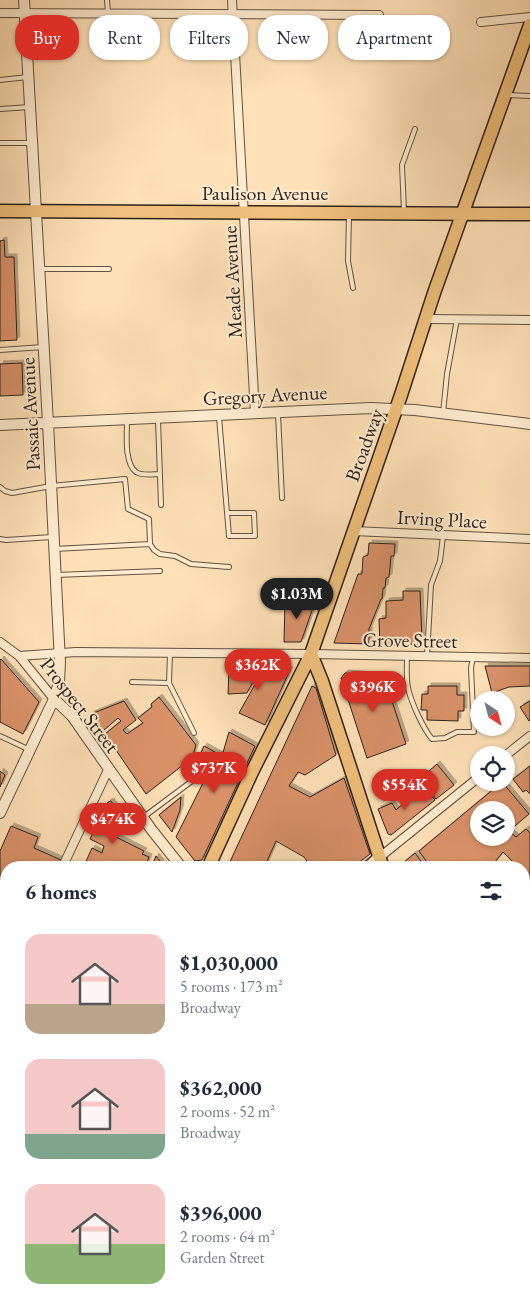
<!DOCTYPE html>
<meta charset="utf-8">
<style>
:root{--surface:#fff;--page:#f2f2f3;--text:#1f2937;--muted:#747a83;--accent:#d93025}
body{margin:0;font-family:"EB Garamond",serif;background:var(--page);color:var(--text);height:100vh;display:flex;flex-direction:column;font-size:19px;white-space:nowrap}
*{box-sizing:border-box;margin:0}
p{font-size:16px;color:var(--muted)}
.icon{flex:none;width:28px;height:28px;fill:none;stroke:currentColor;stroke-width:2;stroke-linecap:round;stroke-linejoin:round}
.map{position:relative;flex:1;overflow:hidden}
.side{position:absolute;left:0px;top:861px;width:530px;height:446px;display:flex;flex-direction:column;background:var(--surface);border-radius:20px 20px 0 0;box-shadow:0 1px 4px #0004}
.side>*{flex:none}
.guide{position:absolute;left:15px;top:15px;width:500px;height:45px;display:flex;gap:10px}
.needle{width:32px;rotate:144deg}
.buttons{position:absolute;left:470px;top:691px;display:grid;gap:10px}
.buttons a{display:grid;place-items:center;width:45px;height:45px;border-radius:50%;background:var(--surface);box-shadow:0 1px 4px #0004;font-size:25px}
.price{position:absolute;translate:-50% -42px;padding:0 11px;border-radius:18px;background:var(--accent);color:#fff;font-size:16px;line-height:32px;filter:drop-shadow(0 1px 2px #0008)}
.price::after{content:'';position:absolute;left:50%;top:30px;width:15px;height:11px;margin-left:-8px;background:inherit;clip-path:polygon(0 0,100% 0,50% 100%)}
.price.on{background:#222;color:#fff}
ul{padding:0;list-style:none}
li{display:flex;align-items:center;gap:15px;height:125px;padding:0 25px}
li span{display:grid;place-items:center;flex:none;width:140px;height:100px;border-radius:15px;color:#555}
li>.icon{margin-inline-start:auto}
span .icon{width:60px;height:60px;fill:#fffc;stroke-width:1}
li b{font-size:21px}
h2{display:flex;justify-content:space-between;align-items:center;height:60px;padding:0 25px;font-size:21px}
.chip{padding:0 18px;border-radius:20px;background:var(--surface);box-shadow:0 1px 4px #0004;font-size:18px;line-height:45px}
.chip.on{background:var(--accent);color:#fff}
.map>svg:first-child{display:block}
.building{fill:#d99167;stroke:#2e211a;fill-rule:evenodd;filter:url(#shadow)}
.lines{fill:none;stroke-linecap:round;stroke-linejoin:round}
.service-casing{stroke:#625141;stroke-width:6}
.minor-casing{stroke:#625141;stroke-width:10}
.tertiary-casing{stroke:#625141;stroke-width:12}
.secondary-casing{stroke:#2e211a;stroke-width:14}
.primary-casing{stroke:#2e211a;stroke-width:15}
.service{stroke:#ffecd0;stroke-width:4}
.minor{stroke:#ffecd0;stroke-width:8}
.tertiary{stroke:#ffecd0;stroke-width:10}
.secondary{stroke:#ffecd0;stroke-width:11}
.primary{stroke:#f0c07c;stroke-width:12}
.labels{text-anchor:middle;stroke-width:4;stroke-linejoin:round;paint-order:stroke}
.street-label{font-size:20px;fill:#2e211a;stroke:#ffecd0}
</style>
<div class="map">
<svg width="530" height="1307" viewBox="0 0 530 1307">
<defs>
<filter id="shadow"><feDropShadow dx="3" dy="-3" stdDeviation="0" flood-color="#0004"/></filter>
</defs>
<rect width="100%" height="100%" fill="#ffe1b7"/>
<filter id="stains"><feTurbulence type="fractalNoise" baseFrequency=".004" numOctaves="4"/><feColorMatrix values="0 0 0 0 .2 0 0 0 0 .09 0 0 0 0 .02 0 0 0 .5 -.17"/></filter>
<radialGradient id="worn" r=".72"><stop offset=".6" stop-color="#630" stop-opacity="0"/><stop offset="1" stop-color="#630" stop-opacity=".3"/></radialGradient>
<path class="building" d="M4,240L5,257H14L17,340L0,341V241Z
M22,363L23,395L0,396V364Z
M369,543L395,544L394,556H391L389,577L386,578L385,588H383L382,599H381L369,629V644L334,643L358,574H362L363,557L368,555Z
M403,591H420L422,641L417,644L380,646L379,619L386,618V601L403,600Z
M285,601L315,602L301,642H284Z
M1,659L39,702L23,734L0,722V660Z
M485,666H530V686L509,687L492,693Z
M229,670H290L265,725L239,713L258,679L255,678L247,693L228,694Z
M345,673L382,676L390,695L406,744L367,758L341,678Z
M312,686L316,688L336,755L305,775L298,772L289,786L310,797L344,778L370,854L352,868H312L304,857L276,841L264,868H227Z
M428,686H457V695H464V711H458V721L427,720V710H421L422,694H428Z
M159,697L196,745L192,758L146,794L105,734L121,721L118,718L103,731L91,714L124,701L136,720L123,730L127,734L143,723L138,718L152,707L151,704Z
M530,701V720L529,721L520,707Z
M229,732L255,746L202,860L195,861L176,837L208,773L195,765L204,746L222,756Z
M437,764L454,785L436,799L420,779Z
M530,766V794L526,790L523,792L513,779Z
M0,771L5,775L0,787Z
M502,782L529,814L509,831L516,837L526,829L530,833V923L524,930V884L530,878L524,872V868H519L503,852L490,868H431L419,851ZM479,810H506V838H479Z
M423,784L435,800L391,835L388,834L378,809L392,803L396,810L412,796L415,801L419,798L415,791Z
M181,797L180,810L172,832L159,815Z
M111,801L122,817L112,835L144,851L142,854L149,857L145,868H83L92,848L102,853L104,846L90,839L108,802Z
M11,826L38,837L34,848L61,860L58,868H6V898L0,896V851Z
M415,853L426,868H398V867Z
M156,856L165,868H151Z
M530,965V1023L524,1017V972Z
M0,969L6,971V1045L0,1058Z
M524,1053L530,1055V1076L524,1074Z
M6,1146V1171L0,1167V1159Z
M524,1255L530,1261V1307H441L445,1301H524Z
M114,1301H116L128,1307H111Z
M189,1301H245L257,1307H186Z
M377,1301H411L407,1307H368L369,1304L375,1307Z"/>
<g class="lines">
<g class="service-casing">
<path id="service" d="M107,0L108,13
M0,80L28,77
M507,95L530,96
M0,109L30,107
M0,143H30
M404,211L402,165L415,129
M349,215L348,261L353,288
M42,269H109
M0,350L43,347
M443,413L447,374L457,319
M278,414L282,498
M219,417L229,536H255L254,513H227
M158,420L161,505
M127,421C127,434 124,463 136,472C141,476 153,474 160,474
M0,487L5,491L12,493L51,486L125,479L128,509L149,519L150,544L54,549
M0,539L6,540L52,537
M150,544L154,550L160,554L175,556L191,564L229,567
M56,575L160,571
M170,653L169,683L194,733
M407,656C407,667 406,678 408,688C411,702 423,728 432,739L445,738L457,732H474L471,668L473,657
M427,656L431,585L440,561L443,536
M132,682L169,683
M0,736L30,750
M145,816L192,781
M0,923L6,926
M0,943L6,946
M524,1099L530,1101
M0,1118L6,1121
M524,1119L530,1121
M524,1181L530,1172
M0,1193H2L6,1195
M0,1249L3,1247L6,1239
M131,1301L142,1307
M341,1301L347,1307
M37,1307L38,1301
M63,1307L66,1301
M99,1307L102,1301
M298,1307L301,1301"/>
</g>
<g class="minor-casing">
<path id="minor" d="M232,0L255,413
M0,13L379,15
M481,22L530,17
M426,319L530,320
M353,531L530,539
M0,642L19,656L54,699
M19,656L76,652L311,654L530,658
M506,755L530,736
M380,857L479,777
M62,868L108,770
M524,952L530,945
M0,1079L6,1082"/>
</g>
<g class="tertiary-casing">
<path id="tertiary" d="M0,425L371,408L415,410L530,424
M54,699L72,716L151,829L182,868
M0,813L54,699L59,682L60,662L48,423L24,0"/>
</g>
<g class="secondary-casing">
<path id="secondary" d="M367,868L380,857
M524,1196L530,1198
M524,1233L530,1240
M0,1283L6,1280
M275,1301L287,1307
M3,1307L6,1300
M169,1307L172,1301
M421,1307L425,1301"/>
</g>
<g class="primary-casing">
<path id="primary" d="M0,211L530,214
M311,654L322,681L383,868
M208,868L252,772L311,654L401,395L434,293L530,25
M0,910L6,912
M0,954L6,957
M524,1087L530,1090
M524,1130L530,1132"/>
</g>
<use href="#service" class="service"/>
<use href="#minor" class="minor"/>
<use href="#tertiary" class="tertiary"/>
<use href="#secondary" class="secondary"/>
<use href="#primary" class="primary"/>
</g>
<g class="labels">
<g class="street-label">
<text x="265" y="200">Paulison Avenue</text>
<text transform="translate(232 282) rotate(-93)" y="7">Meade Avenue</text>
<text transform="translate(265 395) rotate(-3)" y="7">Gregory Avenue</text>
<text transform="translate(30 414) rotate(-93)" y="7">Passaic Avenue</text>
<text transform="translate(364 445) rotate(-70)" y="7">Broadway</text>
<text transform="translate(442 519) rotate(3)" y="7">Irving Place</text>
<text transform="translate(410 640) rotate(1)" y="7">Grove Street</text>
<text transform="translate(80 705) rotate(52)" y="7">Prospect Street</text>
</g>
</g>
<rect width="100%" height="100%" filter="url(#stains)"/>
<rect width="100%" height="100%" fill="url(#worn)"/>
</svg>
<div class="buttons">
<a><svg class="needle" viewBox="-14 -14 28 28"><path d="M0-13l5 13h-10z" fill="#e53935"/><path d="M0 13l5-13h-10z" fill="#747a83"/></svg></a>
<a><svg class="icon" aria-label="locate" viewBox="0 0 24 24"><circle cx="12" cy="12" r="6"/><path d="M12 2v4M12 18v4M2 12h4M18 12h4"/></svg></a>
<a><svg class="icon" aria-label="layers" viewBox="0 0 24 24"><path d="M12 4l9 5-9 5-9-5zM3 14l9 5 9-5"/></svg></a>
</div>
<b class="price on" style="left:297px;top:620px">$1.03M</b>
<b class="price" style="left:258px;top:691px">$362K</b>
<b class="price" style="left:373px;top:713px">$396K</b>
<b class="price" style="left:214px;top:794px">$737K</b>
<b class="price" style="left:405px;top:811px">$554K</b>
<b class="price" style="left:113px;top:845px">$474K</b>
<div class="guide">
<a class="chip on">Buy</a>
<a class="chip">Rent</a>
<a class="chip">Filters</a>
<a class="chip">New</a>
<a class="chip">Apartment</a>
</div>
<section class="side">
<h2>6 homes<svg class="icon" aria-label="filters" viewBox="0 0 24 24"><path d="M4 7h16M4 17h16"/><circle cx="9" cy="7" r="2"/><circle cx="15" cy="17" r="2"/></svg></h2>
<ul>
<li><span style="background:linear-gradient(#f6c9c9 70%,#b9a48a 0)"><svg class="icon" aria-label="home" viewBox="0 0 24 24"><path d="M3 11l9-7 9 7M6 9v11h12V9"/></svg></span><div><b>$1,030,000</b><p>5 rooms · 173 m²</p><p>Broadway</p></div></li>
<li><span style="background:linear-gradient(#f6c9c9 75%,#7fa58c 0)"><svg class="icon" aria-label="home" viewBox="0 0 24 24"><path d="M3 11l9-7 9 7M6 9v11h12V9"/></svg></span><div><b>$362,000</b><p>2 rooms · 52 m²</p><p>Broadway</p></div></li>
<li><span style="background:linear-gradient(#f6c9c9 60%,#8fb573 0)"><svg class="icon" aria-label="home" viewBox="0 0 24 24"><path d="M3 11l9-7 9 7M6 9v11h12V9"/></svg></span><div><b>$396,000</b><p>2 rooms · 64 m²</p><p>Garden Street</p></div></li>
</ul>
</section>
</div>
